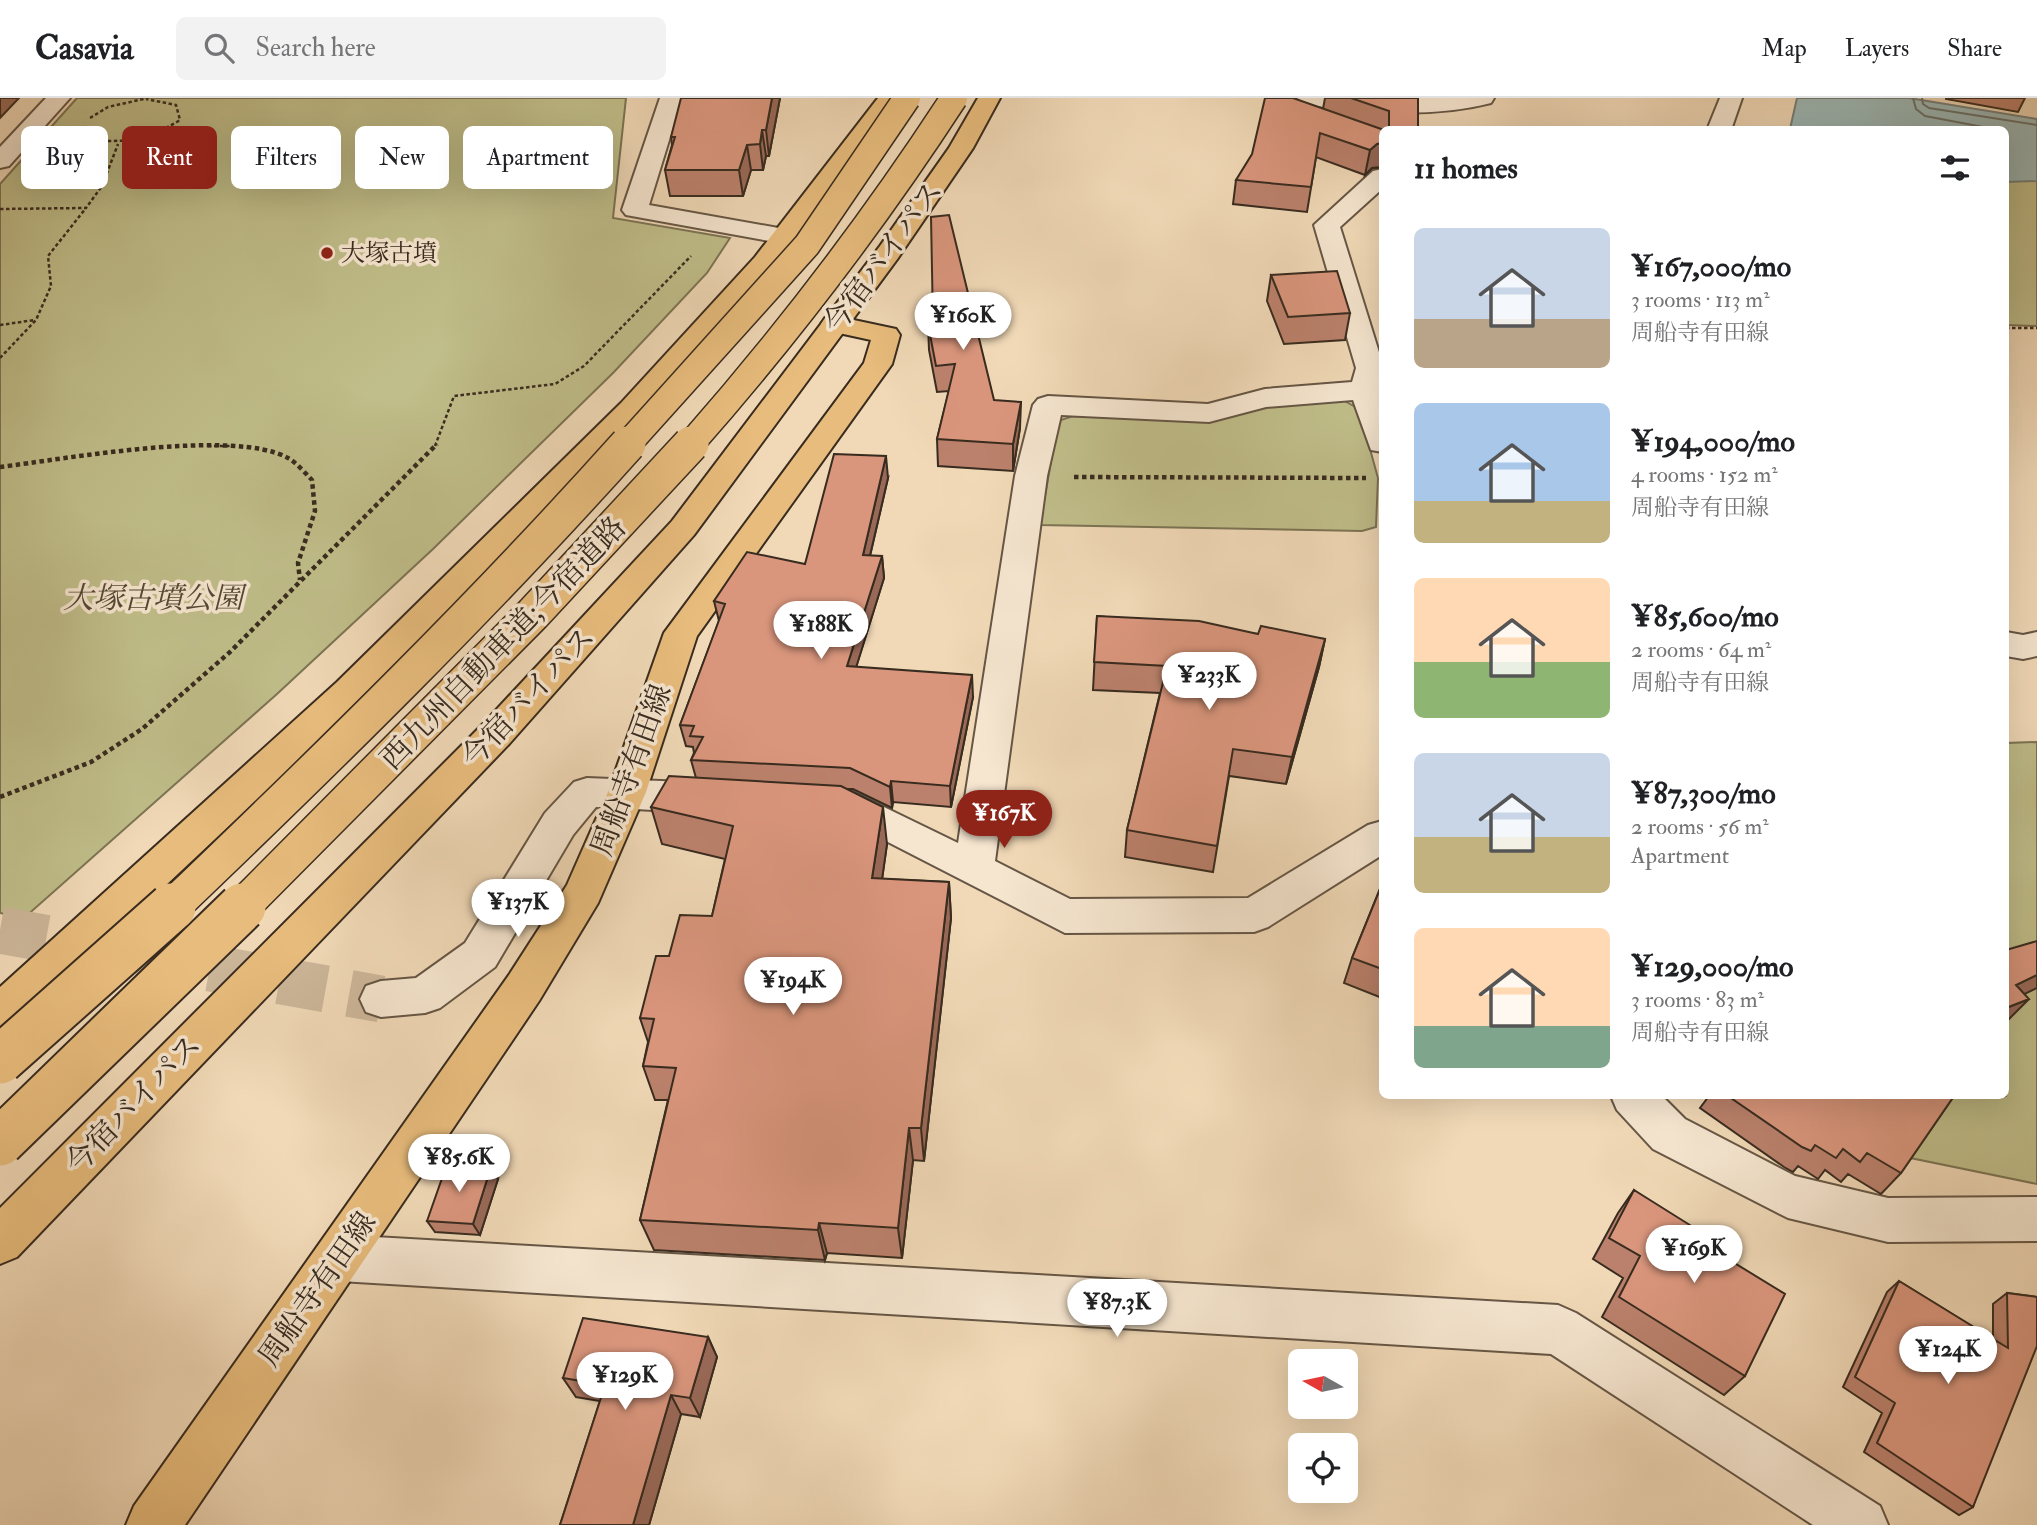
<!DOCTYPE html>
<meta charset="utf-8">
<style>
:root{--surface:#fff;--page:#f2f2f2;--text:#202124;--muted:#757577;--line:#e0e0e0;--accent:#8f2418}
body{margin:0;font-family:"IM FELL Double Pica","Noto Serif JP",serif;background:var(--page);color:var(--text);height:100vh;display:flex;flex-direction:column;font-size:26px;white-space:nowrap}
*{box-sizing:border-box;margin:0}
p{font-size:23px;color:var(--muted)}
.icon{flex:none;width:38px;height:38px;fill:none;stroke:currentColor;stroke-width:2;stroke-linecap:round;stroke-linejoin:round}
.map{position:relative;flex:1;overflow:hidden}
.panel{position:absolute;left:1379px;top:28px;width:630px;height:973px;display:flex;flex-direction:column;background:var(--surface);border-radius:10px;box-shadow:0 7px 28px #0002}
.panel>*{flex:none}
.hud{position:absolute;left:21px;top:28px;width:665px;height:63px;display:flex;gap:14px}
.needle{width:46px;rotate:279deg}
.buttons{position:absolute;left:1288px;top:1251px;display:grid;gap:14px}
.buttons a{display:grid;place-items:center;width:70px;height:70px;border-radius:10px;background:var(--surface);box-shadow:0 7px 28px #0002;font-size:35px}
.price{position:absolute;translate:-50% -60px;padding:0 16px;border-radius:24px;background:#fff;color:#222;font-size:23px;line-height:46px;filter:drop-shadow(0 2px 4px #0008)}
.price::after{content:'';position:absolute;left:50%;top:42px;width:21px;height:16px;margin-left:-10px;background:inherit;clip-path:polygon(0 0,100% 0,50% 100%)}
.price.current{background:var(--accent);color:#fff}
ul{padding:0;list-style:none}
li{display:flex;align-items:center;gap:21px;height:175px;padding:0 35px}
li span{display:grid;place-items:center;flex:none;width:196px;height:140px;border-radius:10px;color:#555}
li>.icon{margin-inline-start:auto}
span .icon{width:84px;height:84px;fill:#fffc;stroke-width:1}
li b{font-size:30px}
h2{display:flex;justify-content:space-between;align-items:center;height:84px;padding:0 35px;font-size:30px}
.tag{padding:0 24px;border-radius:10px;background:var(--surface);box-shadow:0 7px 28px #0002;font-size:24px;line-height:63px}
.tag.current{background:var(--accent);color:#fff}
header{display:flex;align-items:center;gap:42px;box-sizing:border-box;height:98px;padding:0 35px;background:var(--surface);border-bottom:2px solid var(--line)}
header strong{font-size:33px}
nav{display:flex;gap:38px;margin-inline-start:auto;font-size:24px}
.search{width:490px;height:63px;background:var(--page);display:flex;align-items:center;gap:18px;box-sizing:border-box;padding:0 24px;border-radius:10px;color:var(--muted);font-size:26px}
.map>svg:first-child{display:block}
.green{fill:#c0be8a;stroke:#7c7454;stroke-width:2}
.water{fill:#9db9b7;stroke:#75807a;stroke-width:2}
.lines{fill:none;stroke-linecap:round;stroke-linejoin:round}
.shore{stroke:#6a726b;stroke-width:2}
.minor-tunnel{stroke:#ccb699;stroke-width:47;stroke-dasharray:47 24;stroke-linecap:butt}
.minor-casing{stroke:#665645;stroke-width:4}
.major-casing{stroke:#382b1f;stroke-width:4}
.highway-casing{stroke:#382b1f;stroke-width:4}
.path-far1{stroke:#382b1f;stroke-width:2.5;stroke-dasharray:3.5 2.5;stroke-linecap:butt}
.path{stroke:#382b1f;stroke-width:4.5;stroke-dasharray:4.5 3.5;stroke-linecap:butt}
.minor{fill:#f6e6d0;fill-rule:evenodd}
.major{fill:#e8bc7c;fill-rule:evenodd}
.highway{fill:#e8bc7c;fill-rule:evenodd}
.highway-bridge-far2-casing{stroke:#382b1f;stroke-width:29;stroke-linecap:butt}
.highway-bridge-far1-casing{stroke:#382b1f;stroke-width:38;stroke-linecap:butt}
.highway-bridge-casing{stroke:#382b1f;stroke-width:51;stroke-linecap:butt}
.highway-bridge-far2{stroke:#e8bc7c;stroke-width:26}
.highway-bridge-far1{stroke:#e8bc7c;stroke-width:35}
.highway-bridge{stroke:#e8bc7c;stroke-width:47}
.wall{fill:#bb816c;stroke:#382b1f;stroke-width:2}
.shaded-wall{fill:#996958;stroke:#382b1f;stroke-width:2}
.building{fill:#da967d;stroke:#382b1f;stroke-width:2}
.poi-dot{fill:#8f2418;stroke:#f6e6d0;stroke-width:2.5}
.labels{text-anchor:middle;stroke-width:7;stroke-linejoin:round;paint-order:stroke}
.far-poi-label{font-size:24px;fill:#382b1f;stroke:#f6e6d0;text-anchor:start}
.street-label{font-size:30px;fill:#382b1f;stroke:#f6e6d0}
.park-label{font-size:30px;font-style:italic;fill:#534834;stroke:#f6e6d0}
</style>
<header>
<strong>Casavia</strong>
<div class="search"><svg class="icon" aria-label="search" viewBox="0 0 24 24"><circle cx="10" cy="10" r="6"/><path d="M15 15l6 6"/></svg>Search here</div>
<nav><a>Map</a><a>Layers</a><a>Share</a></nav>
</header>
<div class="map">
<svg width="2037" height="1427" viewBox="0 0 2037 1427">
<rect width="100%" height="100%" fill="#f1d9b7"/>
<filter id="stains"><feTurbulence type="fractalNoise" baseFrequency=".00286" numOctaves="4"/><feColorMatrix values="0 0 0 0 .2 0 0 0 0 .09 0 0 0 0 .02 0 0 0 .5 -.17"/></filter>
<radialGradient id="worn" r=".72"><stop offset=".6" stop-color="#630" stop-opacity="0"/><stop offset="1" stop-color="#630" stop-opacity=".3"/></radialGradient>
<path class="green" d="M77,0H626L613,120L730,140L707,175L613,275L433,451L277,596L24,820L0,815V86Z
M2037,65V228L2006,227V80Z
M1341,301L1359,311L1378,380L1376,429L1362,433L1040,427L1058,323L1073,318L1198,323L1251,310Z
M2037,644V1086L1852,1048L1802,998H2006V645Z"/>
<path class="water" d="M1797,0H1909L2037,21V83L2006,84V32L1790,31Z"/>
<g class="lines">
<path class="shore" d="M1913,0L1916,11L1925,18L1999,32
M1922,0L1923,6L1929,10L2037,27"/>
<path class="minor-tunnel" d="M0,832L381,901"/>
<g class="minor-casing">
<path id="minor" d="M46,0H70L9,68L0,70V49Z
M660,0H682L649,107L795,133L799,138L795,143L786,146L626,117L622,112Z
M1297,0H1494L1491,5C1432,20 1368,15 1308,7Z
M1720,0H1742L1731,32H1707Z
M1382,71V91L1340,129L1382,264V354L1371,352L1353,302L1266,309L1209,324L1061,317L1047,378L995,763L1070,801L1248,800L1368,727L1382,723V757L1268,829L1254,834L1065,835L847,723L824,718L819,708L824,698L838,693L853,694L958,745L1015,378L1033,307L1038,301L1048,298L1208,306L1265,291L1352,284L1356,270L1314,127L1373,73Z
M2006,534L2023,537L2037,534V558L2023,561L2006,558Z
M587,680L711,685L725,690L730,700L725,710L711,715L596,709L573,737L495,869L440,910L425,915L381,919L366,914L360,901L366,888L381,883L416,880L465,845L545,715L574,684Z
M1611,998H1662L1685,1021L1795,1078L1888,1100L2037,1099V1143L1888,1144L1788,1120L1653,1051L1617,1012Z
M340,1137L1558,1207L1576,1215L1880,1408L1888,1427H1813L1551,1256L340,1183L323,1176L316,1160L323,1144Z"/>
</g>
<g class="major-casing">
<path id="major" d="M835,218L896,231L900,237L892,266L697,538L646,694L598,805L539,903L185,1427H126L134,1408L509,877L567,787L608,694L664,535L864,265L871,242L825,232L821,226L825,220Z"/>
</g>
<g class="highway-casing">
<path id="highway" d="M878,0H901L773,171L641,317L363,602L15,929L0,934V889L337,584L621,305L755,159Z
M978,0H1000L973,50L898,160L694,437L509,646L17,1159L0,1166V1110L483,626L672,423L880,148L949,50Z"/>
</g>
<path class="path-far1" d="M90,20L108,9L148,0
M83,28L85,41C122,46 148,42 180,22L176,7L146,1
M61,55L80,63L102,88
M33,86L59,78L47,66
M0,111L86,110L102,88L118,46
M0,227L35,222
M2006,230H2037
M0,260L36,222L51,188L48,158L86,110
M208,348H232
M435,348L454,298L555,286L584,268L691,158"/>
<path class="path" d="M0,369C65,361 233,330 288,360C297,365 305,375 312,382L315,413L298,465L300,482
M1074,379L1366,380
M0,699L91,664L142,631L230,554L437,346"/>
<use href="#minor" class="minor"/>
<use href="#major" class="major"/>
<use href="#highway" class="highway"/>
<g class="highway-bridge-far2-casing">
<path id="highway-bridge-far2" d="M626,348L807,147L907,0
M689,348C786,238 874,123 954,0"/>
</g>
<g class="highway-bridge-far1-casing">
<path id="highway-bridge-far1" d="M170,811C328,660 482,509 628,346
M240,811L533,516L691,346"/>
</g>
<g class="highway-bridge-casing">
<path id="highway-bridge" d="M0,962L172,809
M0,1044L242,809"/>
</g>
<use href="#highway-bridge-far2" class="highway-bridge-far2"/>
<use href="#highway-bridge-far1" class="highway-bridge-far1"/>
<use href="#highway-bridge" class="highway-bridge"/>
</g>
<path class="wall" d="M780,0L769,58H766L763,72H751L743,98H670L665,72L672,47L671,39Z
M1325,0H1418V32H1382V69L1372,70L1365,77L1316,59L1307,114L1233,106L1236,82L1323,11Z
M1946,0H2025L2018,14L1946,1Z
M1271,177L1350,215L1345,242L1284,246L1267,203Z
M933,225L994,302L1020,330L1013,373L938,368L937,341L949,293L937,294L929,252L928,226Z
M888,380L870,458H882L884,480L856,569L973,599L951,709L893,704L892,710L853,691H846L887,746L882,781L949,784L951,820L924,1063L913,1062L902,1160L827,1155L825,1162L654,1152L640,1122L668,1002H655L643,968L648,944L640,920L669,858L712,818L725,761L662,746L651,709L696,680L691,662L694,655L693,649L686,648L680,627L719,523L714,503L805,466Z
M1097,518L1258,536L1325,541L1319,569L1286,686L1229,678L1213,774L1125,759L1127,732L1160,595L1093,592Z
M1382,786V900L1344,885L1352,860Z
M1709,998H1954L1901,1075L1881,1096L1848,1076L1841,1084L1825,1072L1818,1081L1798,1068L1793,1074L1784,1069L1700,1010Z
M498,1081L480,1137L435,1134L427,1123Z
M1634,1092L1697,1142L1745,1278L1724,1297L1602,1219L1623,1180L1593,1161L1618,1115Z
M1899,1183L1993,1241V1206L2007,1195L2037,1199L1973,1409L1959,1417L1864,1354L1882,1315L1843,1289L1887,1194Z
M708,1239L717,1259L700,1319L681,1316L649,1427H560L600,1303L576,1299L563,1280Z"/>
<path class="shaded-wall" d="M0,0H19L0,20Z
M772,0H780L769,58L766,32Z
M762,32L766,58L763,72L760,46Z
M1382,45V69L1372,70L1365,77L1370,52L1377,46Z
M747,47L751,72L743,98L739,72Z
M1021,304L1020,330L1013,373V346Z
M886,358L888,380L865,479L863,457Z
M882,458L884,480L850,589L847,568Z
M1325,541L1319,569L1286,686L1292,659Z
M972,577L973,599L951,709L950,688Z
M891,683L893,704L892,710L890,689Z
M883,709L887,746L877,817L872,780Z
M949,784L951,820L924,1063L921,1030Z
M2037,877V890L2006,905L2016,887Z
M2029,901L2006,924V910Z
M909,1030L913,1062L902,1160L898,1130Z
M491,1069L498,1081L480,1137L473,1126Z
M819,1125L827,1155L825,1162L818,1132Z
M708,1239L717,1259L700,1319L690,1300Z
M671,1297L681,1316L649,1427H633Z"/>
<path class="building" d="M681,0H772L766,32H762L760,46L747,47L739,72H665L675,39H671Z
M1265,0H1293L1384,32H1382V45L1377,46L1370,52L1320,35L1311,89L1236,82L1252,56Z
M1351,0H1418V32H1387L1389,30V13Z
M949,117L994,302L1021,304L1013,346L937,341L955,266L936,268L928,226L933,225L931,119Z
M1337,173L1350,215L1288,219L1271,177Z
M834,356L886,358L863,457L882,458L847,568L972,577L950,688L891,683L890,689L850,670L691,662L703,639L690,638L694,628L680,627L725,506L714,503L747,454L805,466Z
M1097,518L1199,523L1258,536L1261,528L1325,541L1292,659L1233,651L1217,748L1127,732L1167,568L1094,564Z
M669,678L841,688L883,709L872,780L949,784L921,1030H909L898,1130L819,1125L818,1132L640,1122L676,970L643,968L654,921L640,920L656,858H669L680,817L712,818L733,728L651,709Z
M1382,786V871L1352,860Z
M2037,843V877L2016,887L2029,901L2006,910V852Z
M1728,998H1954L1901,1075L1867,1055L1860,1064L1843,1051L1836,1060L1815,1047L1811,1053L1802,1049Z
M447,1066L491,1069L473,1126L427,1123Z
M1634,1092L1701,1134L1697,1142L1785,1196L1745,1278L1619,1199L1640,1158L1609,1140Z
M1899,1183L2008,1250L2007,1195L2037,1199V1248L1973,1409L1877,1345L1895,1305L1855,1279Z
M583,1220L708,1239L690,1300L671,1297L633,1427H560L605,1287L563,1280Z"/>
<circle class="poi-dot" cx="327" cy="155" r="7"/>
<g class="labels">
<g class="far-poi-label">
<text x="341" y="163">大塚古墳</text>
</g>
<g class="street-label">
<text transform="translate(883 159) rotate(-54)" y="10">今宿バイパス</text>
<text transform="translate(503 545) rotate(-46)" y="10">西九州自動車道;今宿道路</text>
<text transform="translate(528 599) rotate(-47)" y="10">今宿バイパス</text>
<text transform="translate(631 672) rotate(-70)" y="10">周船寺有田線</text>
<text transform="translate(133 1006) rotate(-46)" y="10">今宿バイパス</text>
<text transform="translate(317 1191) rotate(-55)" y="10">周船寺有田線</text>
</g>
<g class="park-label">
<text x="153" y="510">大塚古墳公園</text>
</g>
</g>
<rect width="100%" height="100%" filter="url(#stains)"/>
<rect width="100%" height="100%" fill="url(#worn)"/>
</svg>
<div class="buttons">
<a><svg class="needle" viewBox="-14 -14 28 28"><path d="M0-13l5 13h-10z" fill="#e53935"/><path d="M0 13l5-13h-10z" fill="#757577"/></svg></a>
<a><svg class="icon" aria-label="locate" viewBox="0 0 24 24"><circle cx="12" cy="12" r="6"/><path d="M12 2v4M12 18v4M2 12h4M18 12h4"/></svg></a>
</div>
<b class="price" style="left:963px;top:254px">¥160K</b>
<b class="price" style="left:821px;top:563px">¥188K</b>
<b class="price" style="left:1209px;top:614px">¥233K</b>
<b class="price current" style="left:1004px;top:752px">¥167K</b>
<b class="price" style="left:518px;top:841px">¥137K</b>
<b class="price" style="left:793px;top:919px">¥194K</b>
<b class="price" style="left:459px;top:1096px">¥85.6K</b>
<b class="price" style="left:1694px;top:1187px">¥169K</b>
<b class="price" style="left:1117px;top:1241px">¥87.3K</b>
<b class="price" style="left:1948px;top:1288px">¥124K</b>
<b class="price" style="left:625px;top:1314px">¥129K</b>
<div class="hud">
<a class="tag">Buy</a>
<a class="tag current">Rent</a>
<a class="tag">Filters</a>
<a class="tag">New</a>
<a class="tag">Apartment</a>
</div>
<section class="panel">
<h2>11 homes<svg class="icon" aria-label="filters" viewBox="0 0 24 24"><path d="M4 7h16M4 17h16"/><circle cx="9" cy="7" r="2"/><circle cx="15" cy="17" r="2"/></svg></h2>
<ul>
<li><span style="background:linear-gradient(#c9d6e8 65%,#b9a48a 0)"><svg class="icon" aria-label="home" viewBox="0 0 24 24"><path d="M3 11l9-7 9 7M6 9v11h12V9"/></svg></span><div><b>¥167,000/mo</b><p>3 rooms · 113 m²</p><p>周船寺有田線</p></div></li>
<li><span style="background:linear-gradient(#a9c7e8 70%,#c2b280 0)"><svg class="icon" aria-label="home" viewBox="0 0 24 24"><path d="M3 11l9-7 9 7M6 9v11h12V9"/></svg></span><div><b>¥194,000/mo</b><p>4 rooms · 152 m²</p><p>周船寺有田線</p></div></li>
<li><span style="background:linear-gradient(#ffd9b3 60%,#8fb573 0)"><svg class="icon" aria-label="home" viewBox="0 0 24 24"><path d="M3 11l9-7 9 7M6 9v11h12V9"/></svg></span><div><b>¥85,600/mo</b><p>2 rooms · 64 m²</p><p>周船寺有田線</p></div></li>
<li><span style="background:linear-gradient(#c9d6e8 60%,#c2b280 0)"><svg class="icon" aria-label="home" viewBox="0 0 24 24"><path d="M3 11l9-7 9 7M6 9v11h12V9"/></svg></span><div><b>¥87,300/mo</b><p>2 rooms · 56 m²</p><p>Apartment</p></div></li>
<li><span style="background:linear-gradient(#ffd9b3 70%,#7fa58c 0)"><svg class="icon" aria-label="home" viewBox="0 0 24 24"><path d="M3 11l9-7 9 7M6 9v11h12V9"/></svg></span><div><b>¥129,000/mo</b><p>3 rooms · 83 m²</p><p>周船寺有田線</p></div></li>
</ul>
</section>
</div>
